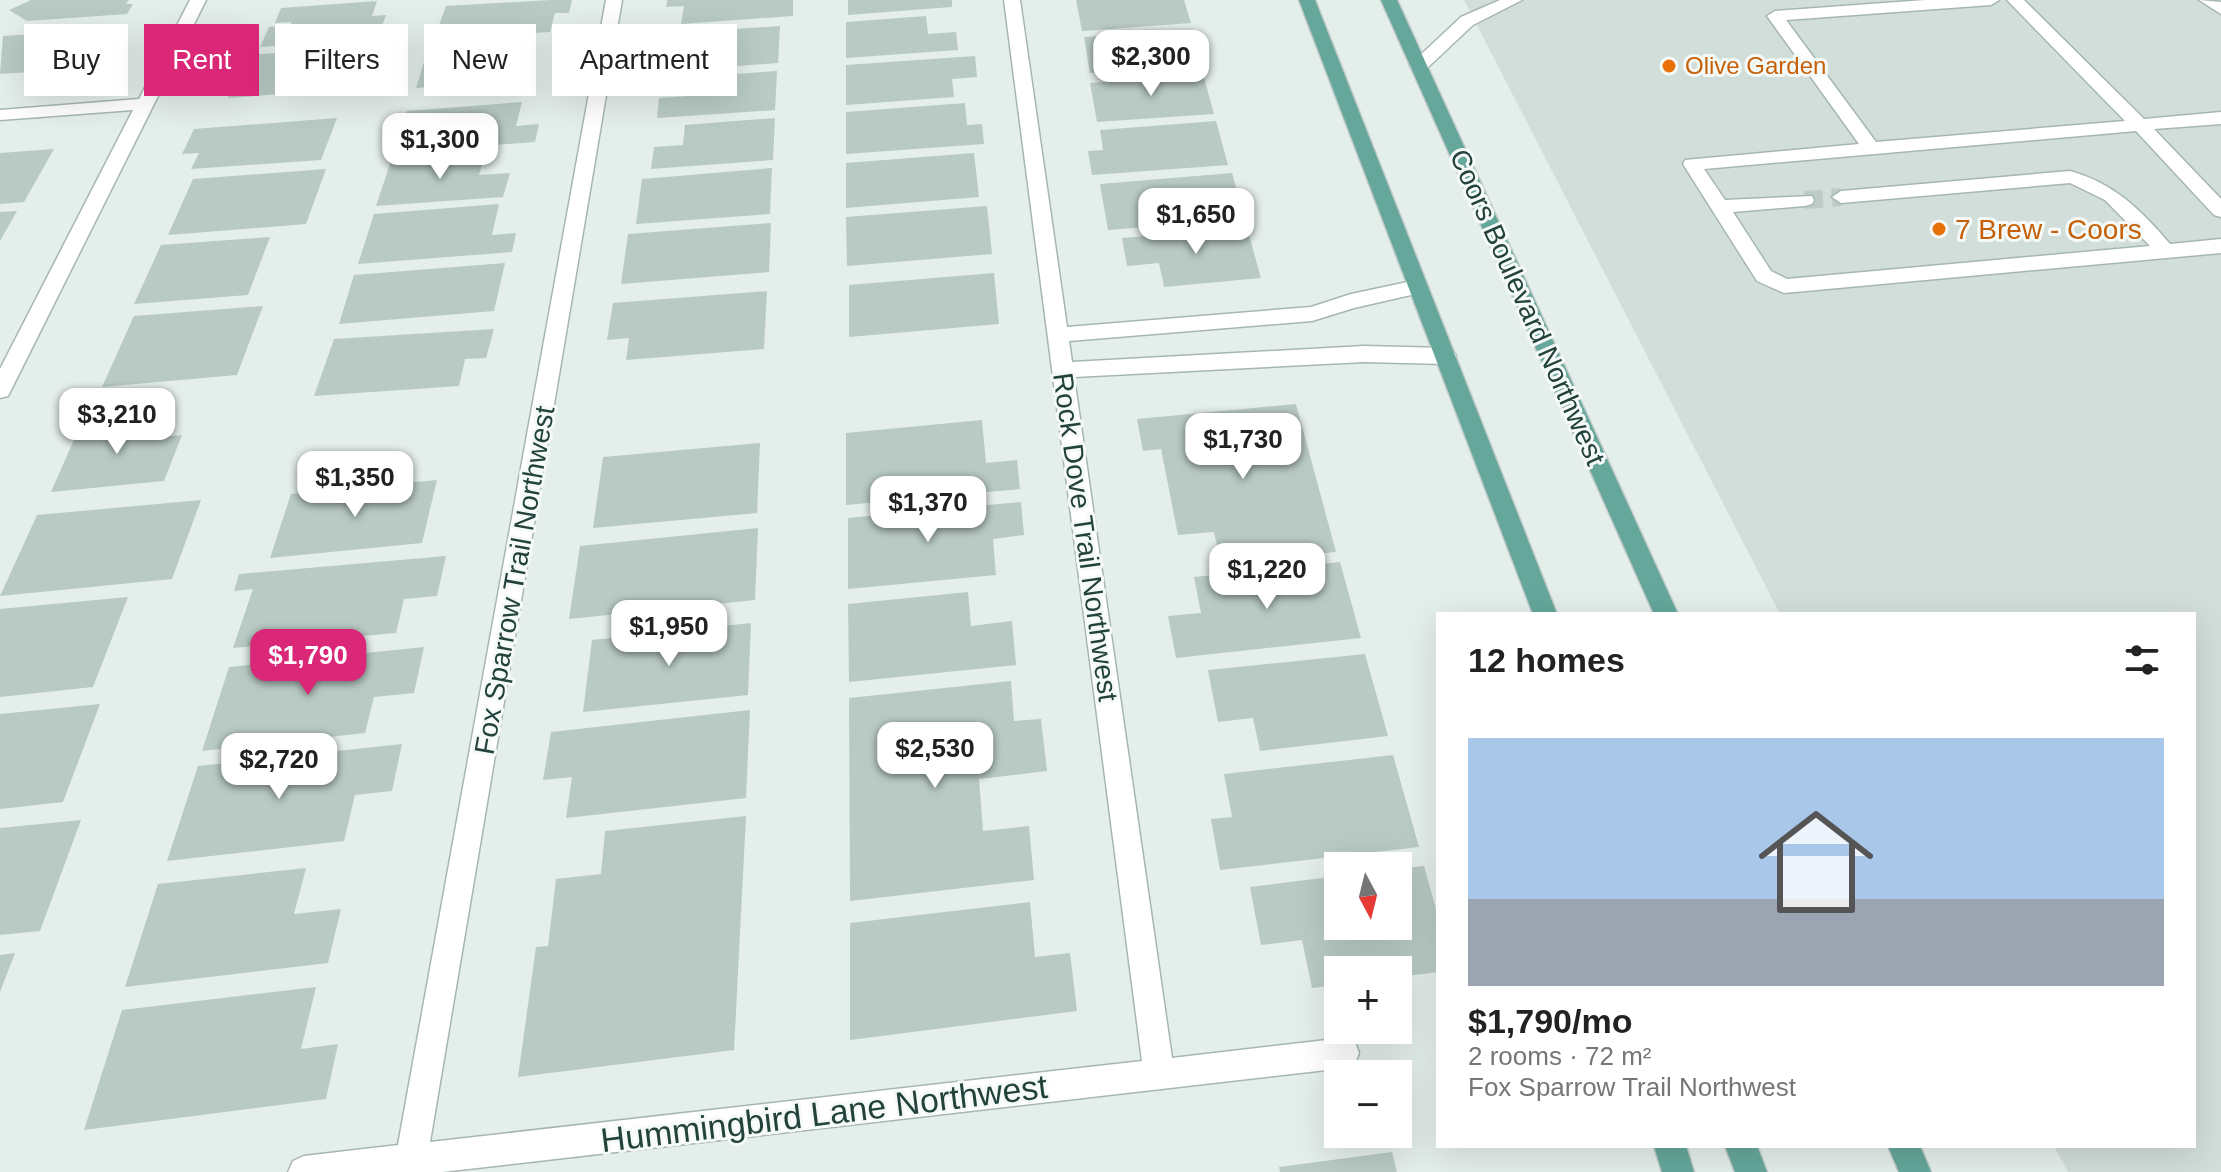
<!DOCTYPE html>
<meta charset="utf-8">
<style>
:root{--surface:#fff;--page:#f2f2f2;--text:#222;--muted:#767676;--accent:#db2777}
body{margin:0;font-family:Helvetica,sans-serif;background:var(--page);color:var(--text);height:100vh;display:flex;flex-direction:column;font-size:30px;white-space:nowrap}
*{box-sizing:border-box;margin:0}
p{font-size:26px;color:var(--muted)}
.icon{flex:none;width:44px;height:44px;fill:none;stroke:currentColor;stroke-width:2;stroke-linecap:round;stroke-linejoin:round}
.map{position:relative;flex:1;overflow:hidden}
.drawer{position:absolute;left:1436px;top:612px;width:760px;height:536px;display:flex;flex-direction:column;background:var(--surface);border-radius:0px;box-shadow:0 8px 32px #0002}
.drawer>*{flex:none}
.hud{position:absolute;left:24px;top:24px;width:760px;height:72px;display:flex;gap:16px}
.needle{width:52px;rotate:173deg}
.buttons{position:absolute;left:1324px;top:852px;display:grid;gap:16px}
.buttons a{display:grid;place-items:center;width:88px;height:88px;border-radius:0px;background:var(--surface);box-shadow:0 8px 32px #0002;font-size:40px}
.price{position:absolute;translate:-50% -68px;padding:0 18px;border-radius:16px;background:#fff;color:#222;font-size:26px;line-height:52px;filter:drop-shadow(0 2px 4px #0008)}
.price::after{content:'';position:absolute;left:50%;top:48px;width:24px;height:18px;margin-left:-12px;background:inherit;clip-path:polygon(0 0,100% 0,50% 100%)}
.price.current{background:var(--accent);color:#fff}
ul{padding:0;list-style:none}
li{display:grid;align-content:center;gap:16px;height:424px;padding:0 32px}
li span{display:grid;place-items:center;height:248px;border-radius:0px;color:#555}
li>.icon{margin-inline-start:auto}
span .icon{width:144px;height:144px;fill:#fffc;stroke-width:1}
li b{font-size:34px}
h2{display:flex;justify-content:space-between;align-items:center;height:96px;padding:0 32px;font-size:34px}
.tag{padding:0 28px;border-radius:0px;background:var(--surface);box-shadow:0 8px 32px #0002;font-size:28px;line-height:72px}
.tag.current{background:var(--accent);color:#fff}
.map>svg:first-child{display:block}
.built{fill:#d2deda}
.building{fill:#b9cac4}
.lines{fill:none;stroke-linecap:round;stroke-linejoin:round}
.minor-tunnel{stroke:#bdccc7;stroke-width:18;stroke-dasharray:18 9;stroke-linecap:butt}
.minor-casing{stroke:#a6b7b2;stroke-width:3}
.major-casing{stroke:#c1cac8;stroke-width:3}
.minor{fill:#fff;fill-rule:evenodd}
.major{fill:#65a79b;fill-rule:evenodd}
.food-dot{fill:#e8710a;stroke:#f5faf8;stroke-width:3}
.labels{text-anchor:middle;stroke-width:6;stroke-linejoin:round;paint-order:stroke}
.far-food-label{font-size:24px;fill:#c56008;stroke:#f5faf8;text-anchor:start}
.food-label{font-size:28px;fill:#c56008;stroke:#f5faf8;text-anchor:start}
.street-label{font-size:28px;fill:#22423b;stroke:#f5faf8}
.near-street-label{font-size:34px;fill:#22423b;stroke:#f5faf8}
</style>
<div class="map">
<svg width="2221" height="1172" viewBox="0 0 2221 1172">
<rect width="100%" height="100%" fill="#e4eeea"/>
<path class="built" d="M1464,0H2221V1172H2068L2054,1146H2194V614H1780Z"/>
<path class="building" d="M31,0H129L126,4H133L127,14L27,21L9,10Z
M551,0H572L569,13H555L550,32L434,39L446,6Z
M667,0H793V16L681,24L684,6L666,7Z
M848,0H952V7L848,15Z
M1076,0H1184L1191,23L1082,31Z
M377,1L372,16L386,15L377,39L260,47L269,27L290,25L292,22L275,23L281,8Z
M926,16L928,34L956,32L958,50L846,58V22Z
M780,26L778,63L658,72L664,34Z
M120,28L109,48L92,49L89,55L104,54L96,68L0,74L3,36Z
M1187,30L1197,66L1090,73L1084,37Z
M514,43L510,60L536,58L531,80L416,88L428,49Z
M367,47L352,89L228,98L248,55Z
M975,56L977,77L952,79L954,97L846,105V65Z
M777,71L775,110L657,118L659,98L688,96L691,77Z
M1203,74L1214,114L1097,122L1090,83Z
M522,102L516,126L539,124L535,142L393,152L407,111Z
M965,103L967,125L982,124L984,144L846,154V112Z
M337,118L321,160L191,169L199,153L182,154L194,129Z
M775,118L773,160L651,169L654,147L683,145L685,125Z
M1216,121L1228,165L1092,175L1088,151L1103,150L1100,130Z
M54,149L24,202L0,204V153Z
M974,153L979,197L846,208V163Z
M485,154L479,175L510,173L503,197L376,206L391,161Z
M772,168L770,214L636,224L642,179Z
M326,169L306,224L168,235L193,179Z
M1232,173L1245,219L1108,230L1100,184Z
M499,204L492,235L516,233L512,252L358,264L374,214Z
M987,206L992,254L847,266L846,217Z
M17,211L0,241V212Z
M771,223L769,272L621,284L628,234Z
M1247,228L1261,278L1164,287L1159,263L1127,266L1122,238Z
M270,237L248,295L134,304L161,245Z
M505,263L494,311L339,324L354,275Z
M994,273L999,324L849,337V285Z
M767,291L764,349L626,360L629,338L607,340L613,303Z
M263,306L237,375L102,387L134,316Z
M494,329L486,358L465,359L459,386L314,396L334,339Z
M1296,404L1336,552L1221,563L1214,532L1178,535L1161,449L1143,451L1137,419Z
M161,418L153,438L182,435L164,481L51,492L80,426Z
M982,420L986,463L1017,460L1020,489L846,505V433Z
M760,443L757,513L593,528L603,457Z
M437,480L422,543L270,558L291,494Z
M201,500L172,579L0,596L37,515Z
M1021,502L1024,535L993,539L996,575L848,589V518Z
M758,528L755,600L569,619L580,546Z
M446,556L437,596L404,599L396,633L233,648L253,589L234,591L239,574Z
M1340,562L1361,638L1176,658L1168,616L1201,613L1194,577Z
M968,592L971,626L1012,621L1016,665L849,682L848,604Z
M128,597L93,687L0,697V609Z
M751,623L748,695L583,712L592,640Z
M424,647L414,693L374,697L365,733L202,751L229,667Z
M1365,654L1388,736L1260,751L1253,718L1218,722L1208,670Z
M1011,681L1014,721L1041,719L1047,771L979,779L983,831L1029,826L1034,880L850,901L849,698Z
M100,704L63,802L0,809V714Z
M750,710L746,798L566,818L572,777L543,780L551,732Z
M402,744L392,791L355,795L344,841L167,861L198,766Z
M1393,755L1419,847L1220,870L1211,819L1232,817L1224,774Z
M746,816L734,1050L518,1077L536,947L548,946L556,879L601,874L605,831Z
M81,820L40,931L0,935V828Z
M1424,866L1438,916V972L1398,977V970H1338V985L1312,988L1302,940L1261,945L1250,887L1338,876V926H1398V869Z
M306,868L294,914L341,909L328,963L125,987L158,884Z
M1030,902L1035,957L1070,953L1077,1011L850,1040V923Z
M15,953L0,992V955Z
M316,987L301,1049L338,1044L326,1099L84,1130L122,1010Z
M1392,1152L1397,1172H1280L1279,1167Z"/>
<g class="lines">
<path class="minor-tunnel" d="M1805,200L1841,197"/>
<g class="minor-casing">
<path id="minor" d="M190,0H206L8,396L0,398V369L133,110L0,120V110L139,99Z
M606,0H622L430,1142L1142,1061L1004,0H1020L1067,327L1311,307L1351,294L1417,280L1427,287L1424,292L1354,308L1312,321L1069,341L1072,362L1364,346L1446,348L1453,351L1456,356L1453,361L1446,364L1364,362L1074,377L1172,1058L1344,1038L1355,1042L1359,1053L1355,1064L1344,1068L442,1172H288L293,1161L304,1156L398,1145Z
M1500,0H1522L1473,25L1425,70H1413L1410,66L1413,62L1461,17Z
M1925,0H1999L1991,5L1786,20L1876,142L2125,121L2007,0H2024L2144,119L2221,112V124L2154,129L2221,199V217L2214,215L2136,131L1704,169L1725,200L1812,196L1814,200L1812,204L1805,206L1733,212L1771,271L1787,279L2150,246L2105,200L2070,183L1841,203L1832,197L1841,191L2070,171C2114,183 2141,210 2170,244L2221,239V253L1784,293L1757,281L1683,164L1685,160L1859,144L1767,16L1775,11Z
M2199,0L2221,2V14Z"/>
</g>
<g class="major-casing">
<path id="major" d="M1299,0H1315L1557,614H1533Z
M1381,0H1397L1678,614H1654Z
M1654,1146H1686L1694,1172H1662Z
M1725,1146H1757L1767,1172H1735Z
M1888,1146H1920L1931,1172H1899Z"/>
</g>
<use href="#minor" class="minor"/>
<use href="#major" class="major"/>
</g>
<g class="food-dot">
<circle cx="1669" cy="66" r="8"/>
<circle cx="1939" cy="229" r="8"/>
</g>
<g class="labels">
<g class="far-food-label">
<text x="1685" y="74">Olive Garden</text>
</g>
<g class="food-label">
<text x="1955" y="239">7 Brew - Coors</text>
</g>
<g class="street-label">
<text transform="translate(1528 307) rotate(66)" y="10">Coors Boulevard Northwest</text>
<text transform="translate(1086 537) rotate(82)" y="10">Rock Dove Trail Northwest</text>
<text transform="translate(514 580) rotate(-80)" y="10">Fox Sparrow Trail Northwest</text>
</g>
<g class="near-street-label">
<text transform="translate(824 1113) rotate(-7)" y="12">Hummingbird Lane Northwest</text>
</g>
</g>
</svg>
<div class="buttons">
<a><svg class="needle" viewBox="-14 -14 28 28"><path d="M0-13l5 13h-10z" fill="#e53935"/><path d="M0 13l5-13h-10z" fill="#767676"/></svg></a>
<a>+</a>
<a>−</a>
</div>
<b class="price" style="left:1151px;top:98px">$2,300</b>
<b class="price" style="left:440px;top:181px">$1,300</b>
<b class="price" style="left:1196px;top:256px">$1,650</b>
<b class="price" style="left:117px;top:456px">$3,210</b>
<b class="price" style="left:1243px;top:481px">$1,730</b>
<b class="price" style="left:355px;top:519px">$1,350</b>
<b class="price" style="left:928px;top:544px">$1,370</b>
<b class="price" style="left:1267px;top:611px">$1,220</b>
<b class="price" style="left:669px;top:668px">$1,950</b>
<b class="price current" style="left:308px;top:697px">$1,790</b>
<b class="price" style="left:935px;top:790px">$2,530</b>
<b class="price" style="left:279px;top:801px">$2,720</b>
<div class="hud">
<a class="tag">Buy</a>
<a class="tag current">Rent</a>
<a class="tag">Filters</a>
<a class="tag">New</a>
<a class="tag">Apartment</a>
</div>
<section class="drawer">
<h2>12 homes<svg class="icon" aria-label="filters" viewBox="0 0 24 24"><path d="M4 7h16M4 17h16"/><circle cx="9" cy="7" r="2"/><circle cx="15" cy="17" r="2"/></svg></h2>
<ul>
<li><span style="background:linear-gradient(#a9c7e8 65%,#9aa5b1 0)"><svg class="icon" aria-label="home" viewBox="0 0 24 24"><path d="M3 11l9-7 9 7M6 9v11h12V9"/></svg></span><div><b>$1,790/mo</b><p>2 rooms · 72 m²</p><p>Fox Sparrow Trail Northwest</p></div></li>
</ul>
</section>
</div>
